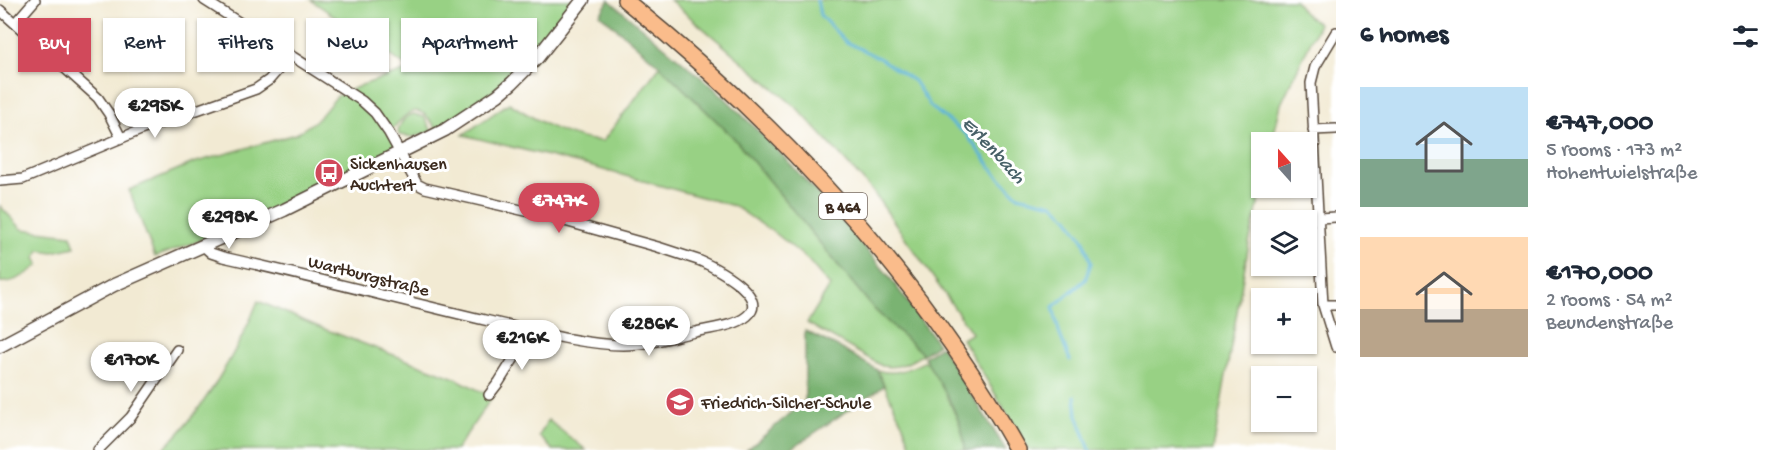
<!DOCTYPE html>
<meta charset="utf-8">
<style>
:root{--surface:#fff;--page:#f6f6f7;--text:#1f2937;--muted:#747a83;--accent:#d1495b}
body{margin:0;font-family:"Gochi Hand",sans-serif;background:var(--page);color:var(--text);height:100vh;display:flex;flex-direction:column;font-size:22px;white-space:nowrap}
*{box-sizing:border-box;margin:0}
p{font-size:20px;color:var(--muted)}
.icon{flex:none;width:33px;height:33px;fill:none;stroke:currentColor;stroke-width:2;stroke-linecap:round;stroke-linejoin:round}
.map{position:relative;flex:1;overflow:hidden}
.sheet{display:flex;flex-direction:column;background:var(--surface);width:450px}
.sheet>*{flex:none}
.banner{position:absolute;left:18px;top:18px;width:570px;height:54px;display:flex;gap:12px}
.needle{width:39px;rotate:339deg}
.controls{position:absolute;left:1251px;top:132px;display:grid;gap:12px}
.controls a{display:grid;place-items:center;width:66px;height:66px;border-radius:0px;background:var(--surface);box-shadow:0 2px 4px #0004;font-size:30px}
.price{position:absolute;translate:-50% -51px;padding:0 14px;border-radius:21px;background:#fff;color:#222;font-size:20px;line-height:39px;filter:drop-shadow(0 2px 3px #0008)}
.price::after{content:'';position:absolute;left:50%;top:36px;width:18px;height:14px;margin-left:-9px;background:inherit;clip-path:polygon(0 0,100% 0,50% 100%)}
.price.selected{background:var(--accent);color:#fff}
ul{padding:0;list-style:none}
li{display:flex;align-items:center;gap:18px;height:150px;padding:0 24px}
li span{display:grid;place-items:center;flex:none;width:168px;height:120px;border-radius:0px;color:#555}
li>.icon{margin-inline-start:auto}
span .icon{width:72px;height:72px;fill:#fffc;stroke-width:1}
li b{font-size:26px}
h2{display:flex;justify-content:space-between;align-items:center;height:72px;padding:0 24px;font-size:26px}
.pill{padding:0 21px;border-radius:0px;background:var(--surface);box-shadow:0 2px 4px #0004;font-size:21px;line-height:54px}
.pill.selected{background:var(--accent);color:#fff}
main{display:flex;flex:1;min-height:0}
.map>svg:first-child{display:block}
.green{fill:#98d184;stroke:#6a7e51;stroke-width:1.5}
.forest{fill:#7ab372;stroke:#5a6e48;stroke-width:1.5}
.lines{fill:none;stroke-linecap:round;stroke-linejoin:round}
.stream{stroke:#5bb4d8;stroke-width:3}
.minor-casing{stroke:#564739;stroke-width:12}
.tertiary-casing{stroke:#564739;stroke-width:15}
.primary-casing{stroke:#564739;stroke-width:18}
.minor{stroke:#fff;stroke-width:9}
.tertiary{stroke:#fff;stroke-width:12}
.primary{stroke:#fabc8b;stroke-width:15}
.labels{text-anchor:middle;stroke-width:6;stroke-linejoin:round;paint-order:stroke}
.shield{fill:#fff;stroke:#766a62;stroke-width:1.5}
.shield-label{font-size:16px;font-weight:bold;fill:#3b2a1e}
.poi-label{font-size:18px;fill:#3b2a1e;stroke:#fff;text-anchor:start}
.street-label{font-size:18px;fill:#3b2a1e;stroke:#fff}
.water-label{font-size:20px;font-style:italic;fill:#486168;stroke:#fff}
</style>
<main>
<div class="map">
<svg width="1336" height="450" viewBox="0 0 1336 450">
<rect width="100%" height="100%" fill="#fff"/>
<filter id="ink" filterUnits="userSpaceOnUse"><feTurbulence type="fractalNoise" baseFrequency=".0167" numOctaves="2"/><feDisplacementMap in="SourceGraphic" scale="12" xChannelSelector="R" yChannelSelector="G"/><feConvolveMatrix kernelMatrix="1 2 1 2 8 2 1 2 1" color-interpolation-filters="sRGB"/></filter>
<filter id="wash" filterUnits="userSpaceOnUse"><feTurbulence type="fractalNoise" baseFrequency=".008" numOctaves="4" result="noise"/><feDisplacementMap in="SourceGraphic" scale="24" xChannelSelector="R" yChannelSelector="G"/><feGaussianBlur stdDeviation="1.35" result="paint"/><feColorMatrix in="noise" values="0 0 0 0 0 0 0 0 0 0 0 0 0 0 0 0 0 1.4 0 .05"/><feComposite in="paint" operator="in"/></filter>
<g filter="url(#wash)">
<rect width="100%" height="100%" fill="#f2ead3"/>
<path class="green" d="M311,0H581L537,58L439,133C420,101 411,107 389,133L401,152L284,210L155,257L129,190L193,163L296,134L318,119L337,96L362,85L410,69Z
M670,0H1295L1303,12L1319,24L1281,104L1272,142H1262V188L1249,243L1213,450H1029L962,339L972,333L871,189L797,108Z
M660,66L733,137L875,310L923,354C909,363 898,369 882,366L807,323L830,286L808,260L779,236L734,206L593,167L463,135L509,103C537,121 570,140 603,141Z
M414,114L424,117L432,131L414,137L399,135L398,132C400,123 405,116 414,114Z
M0,206L22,229L71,235L75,247L53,252L39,250L35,258L39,265C29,273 13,284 0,282Z
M258,301L319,327L455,378L492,397L456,450H162C200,416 239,349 258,301Z
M926,361L939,380L965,435V450H912L904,427L877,370C895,376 909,369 926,361Z
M548,420L586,450H553L539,436Z"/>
<path class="forest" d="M609,0L721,94L780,153L829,206L888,275L938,344L923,354L875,310L733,137L660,66L600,14Z
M805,331L842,349L877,370L884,386L789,450H747L805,401Z
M941,346L1006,450H965C964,419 940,384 924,357Z"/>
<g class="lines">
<path class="stream" d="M817,0L820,15L846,42L879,58L914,81L931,107L966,134L996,174L1018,196L1053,204L1068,218L1084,241L1091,263L1085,280L1053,307L1060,335L1070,360
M1075,396L1077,415L1090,450"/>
</g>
</g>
<g filter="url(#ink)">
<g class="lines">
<g class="minor-casing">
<path id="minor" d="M0,10L98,98L109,114L121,138
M15,23L35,0
M1336,32L1315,67L1311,83L1323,305L1336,347
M1313,130L1336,129
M0,181L23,179L143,129L256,89L269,80L290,56
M1318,218L1336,217
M202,245L211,253L223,257C312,277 400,300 489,321C529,330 583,345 623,345C648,345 671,337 695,332C710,328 734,327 747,316C771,296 713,266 698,260L658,247L543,215L425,188L417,184L389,133L375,113L362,101L204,0
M1323,305H1336
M489,395L499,382L531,331
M98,450L131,417L177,350"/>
</g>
<g class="tertiary-casing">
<path id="tertiary" d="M0,346L114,285L284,210L445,130L498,95L512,83L537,58L583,0"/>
</g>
<g class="primary-casing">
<path id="primary" d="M625,0C781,126 919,274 1018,450"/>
</g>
<use href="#minor" class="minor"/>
<use href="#tertiary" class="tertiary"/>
<use href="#primary" class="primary"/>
</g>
</g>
<defs>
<g id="bus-disc" transform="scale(1.5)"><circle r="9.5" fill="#d1495b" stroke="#fff"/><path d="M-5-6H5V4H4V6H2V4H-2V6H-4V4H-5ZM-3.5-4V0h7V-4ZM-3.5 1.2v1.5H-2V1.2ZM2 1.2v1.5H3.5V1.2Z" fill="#fff"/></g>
<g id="school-disc" transform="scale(1.5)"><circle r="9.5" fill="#d1495b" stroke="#fff"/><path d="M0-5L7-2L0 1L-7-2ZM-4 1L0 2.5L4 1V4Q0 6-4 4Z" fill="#fff"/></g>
</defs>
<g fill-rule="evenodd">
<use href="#bus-disc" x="329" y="173"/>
<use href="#school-disc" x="680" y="402"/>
</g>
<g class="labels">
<rect class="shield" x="819" y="193" width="48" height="26" rx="4.5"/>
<g class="shield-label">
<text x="843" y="212">B 464</text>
</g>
<g class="poi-label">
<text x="350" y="169">Sickenhausen<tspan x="350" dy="21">Auchtert</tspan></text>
<text x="701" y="408">Friedrich-Silcher-Schule</text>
</g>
<g class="street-label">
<text transform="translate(369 275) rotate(14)" y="6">Wartburgstraße</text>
</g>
<g class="water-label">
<text transform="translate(995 149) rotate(47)" y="7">Erlenbach</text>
</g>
</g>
</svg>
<div class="controls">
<a><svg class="needle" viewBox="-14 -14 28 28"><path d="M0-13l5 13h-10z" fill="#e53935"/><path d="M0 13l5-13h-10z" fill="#747a83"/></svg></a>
<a><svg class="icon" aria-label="layers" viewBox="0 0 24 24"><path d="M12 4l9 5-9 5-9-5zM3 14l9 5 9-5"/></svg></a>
<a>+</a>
<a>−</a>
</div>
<b class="price" style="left:155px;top:139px">€295K</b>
<b class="price selected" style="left:559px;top:234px">€747K</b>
<b class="price" style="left:229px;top:250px">€298K</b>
<b class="price" style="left:649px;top:357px">€286K</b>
<b class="price" style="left:522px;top:371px">€216K</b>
<b class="price" style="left:131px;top:393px">€170K</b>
<div class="banner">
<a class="pill selected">Buy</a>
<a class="pill">Rent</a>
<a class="pill">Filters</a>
<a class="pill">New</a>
<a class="pill">Apartment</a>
</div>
</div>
<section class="sheet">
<h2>6 homes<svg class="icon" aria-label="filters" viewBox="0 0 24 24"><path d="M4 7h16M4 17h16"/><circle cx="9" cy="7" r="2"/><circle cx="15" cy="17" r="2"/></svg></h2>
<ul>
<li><span style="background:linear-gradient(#bfe0f5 60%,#7fa58c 0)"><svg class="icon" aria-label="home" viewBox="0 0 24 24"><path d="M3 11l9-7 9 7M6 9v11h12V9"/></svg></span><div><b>€747,000</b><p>5 rooms · 173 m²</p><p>Hohentwielstraße</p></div></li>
<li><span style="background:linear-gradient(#ffd9b3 60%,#b9a48a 0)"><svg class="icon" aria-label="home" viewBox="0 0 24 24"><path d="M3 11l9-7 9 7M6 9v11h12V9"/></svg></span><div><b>€170,000</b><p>2 rooms · 54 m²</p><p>Beundenstraße</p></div></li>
</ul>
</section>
</main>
